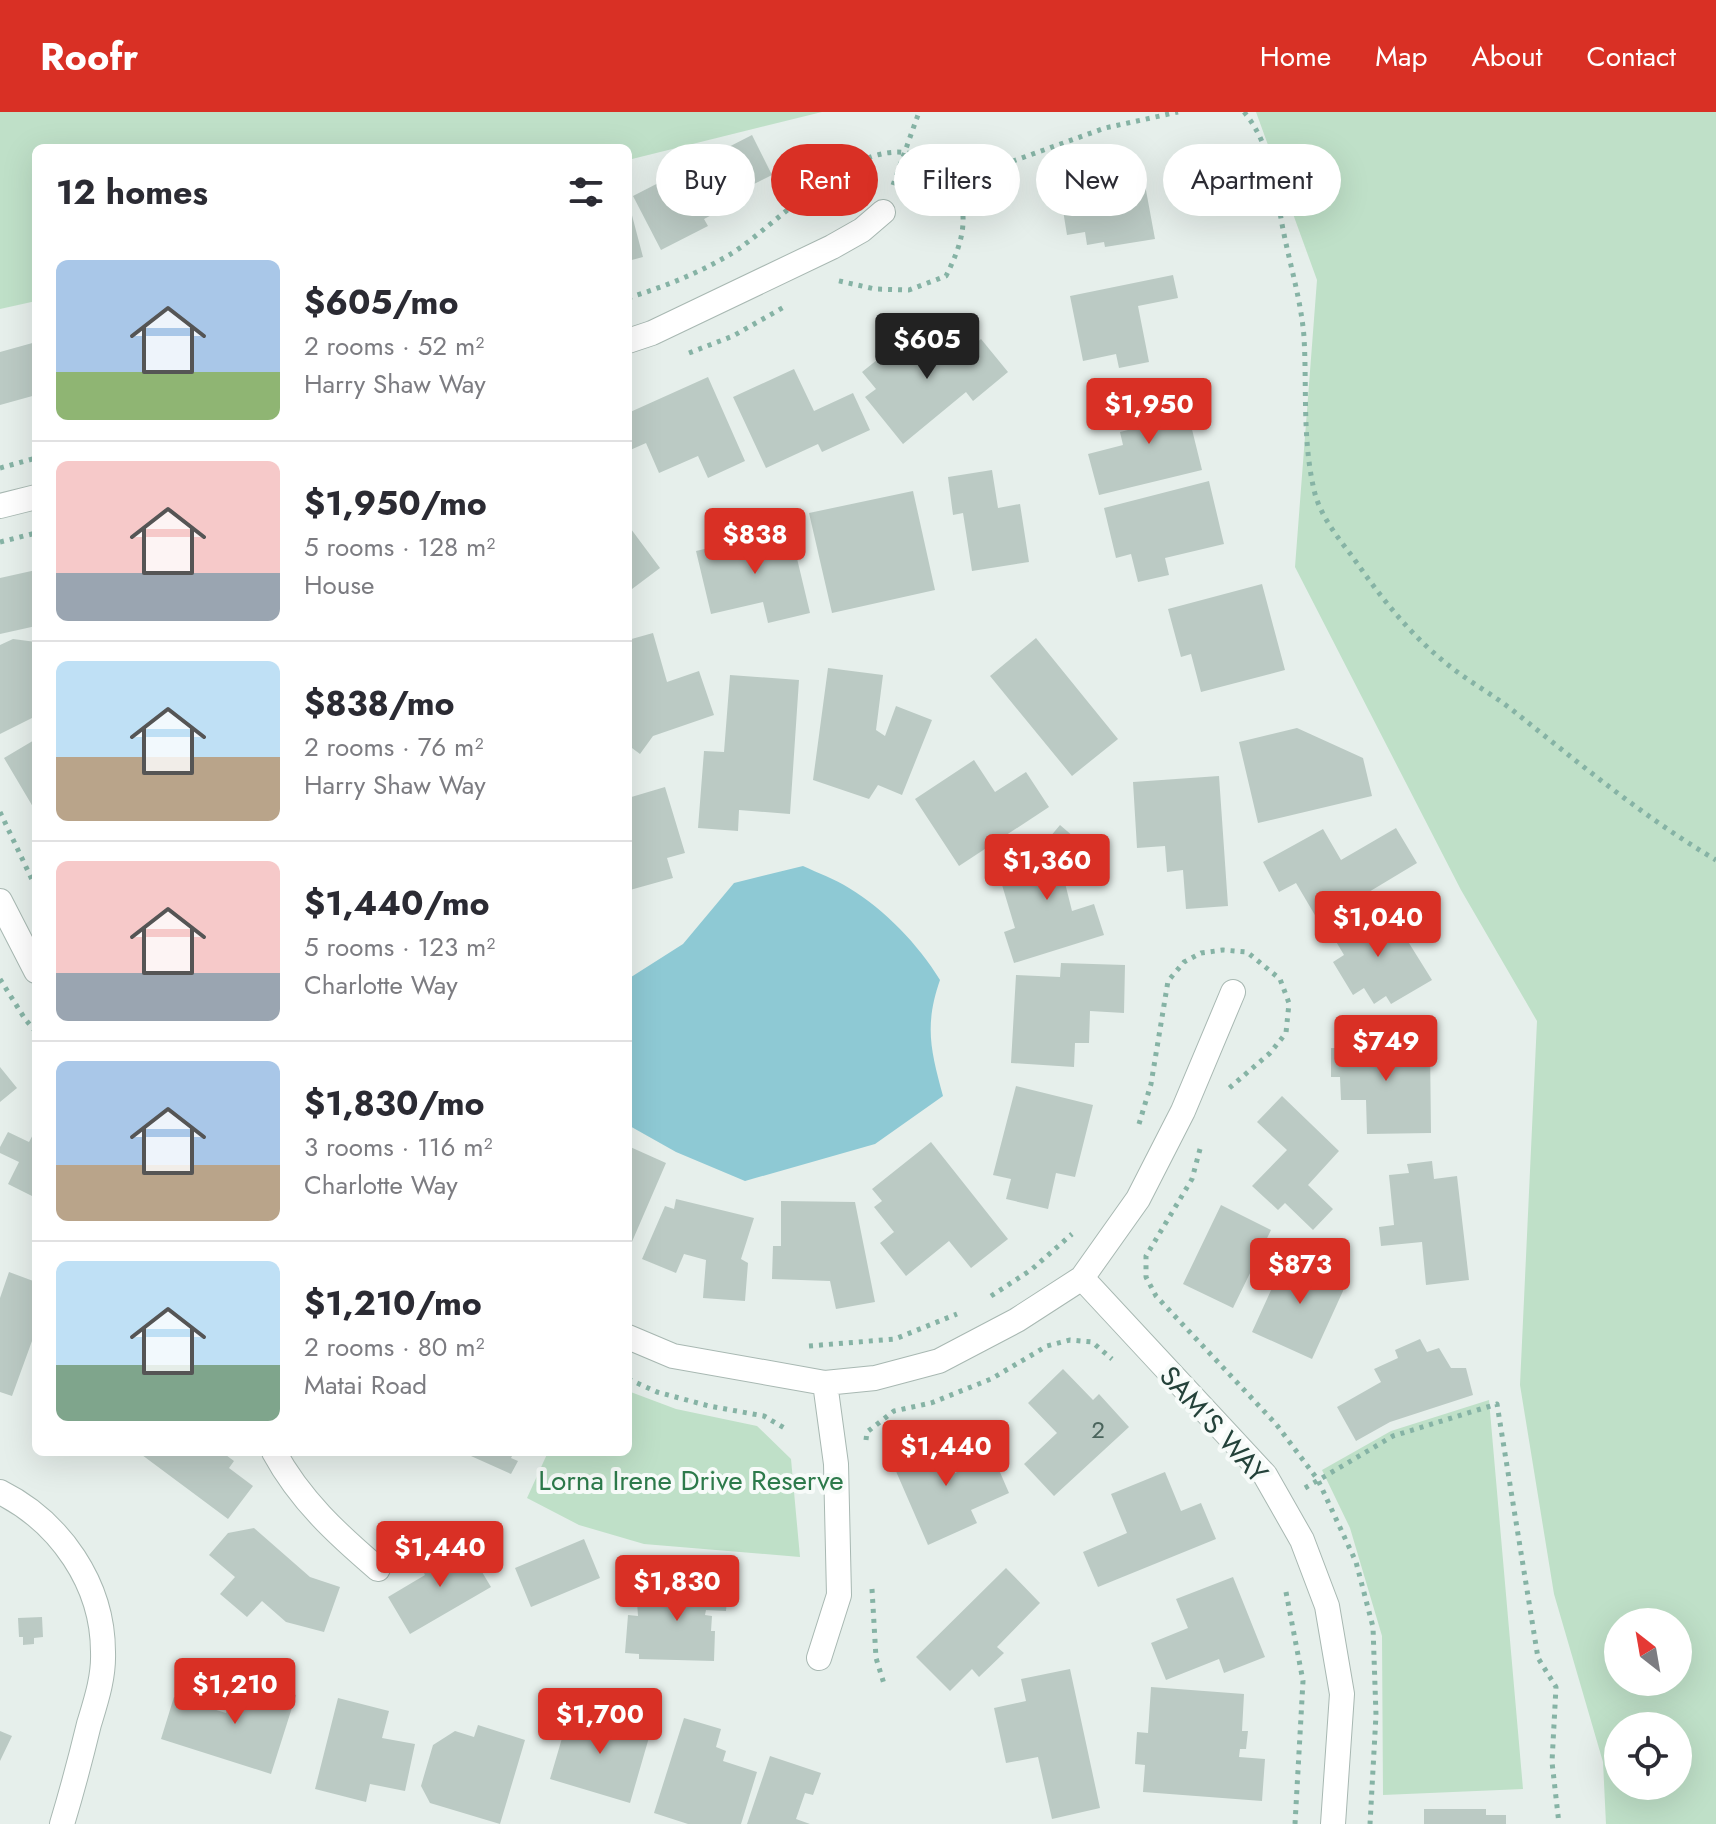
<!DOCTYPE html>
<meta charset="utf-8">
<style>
:root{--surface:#fff;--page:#f2f2f3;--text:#2b2b33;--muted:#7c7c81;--line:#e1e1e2;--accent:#d93025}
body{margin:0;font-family:Jost,sans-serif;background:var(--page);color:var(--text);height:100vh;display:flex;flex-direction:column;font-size:30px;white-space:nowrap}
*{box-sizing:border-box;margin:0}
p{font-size:26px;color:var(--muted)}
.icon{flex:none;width:44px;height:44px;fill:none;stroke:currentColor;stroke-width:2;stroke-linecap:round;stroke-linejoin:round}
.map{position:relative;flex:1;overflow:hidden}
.side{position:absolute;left:32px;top:32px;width:600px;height:1312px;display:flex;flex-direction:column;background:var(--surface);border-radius:12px;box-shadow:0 8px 32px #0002}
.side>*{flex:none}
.top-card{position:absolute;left:656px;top:32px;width:760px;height:72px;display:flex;gap:16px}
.needle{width:52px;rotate:329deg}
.fabs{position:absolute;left:1604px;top:1496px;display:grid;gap:16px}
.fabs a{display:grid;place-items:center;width:88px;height:88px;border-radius:50%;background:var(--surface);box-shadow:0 8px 32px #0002;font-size:40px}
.price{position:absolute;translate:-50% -68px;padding:0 18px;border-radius:8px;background:var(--accent);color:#fff;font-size:26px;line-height:52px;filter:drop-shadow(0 2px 4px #0008)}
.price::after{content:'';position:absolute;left:50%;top:48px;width:24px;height:18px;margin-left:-12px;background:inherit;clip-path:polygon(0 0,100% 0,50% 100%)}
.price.selected{background:#222;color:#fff}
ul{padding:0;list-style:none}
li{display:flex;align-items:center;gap:24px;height:200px;padding:0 24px}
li+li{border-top:2px solid var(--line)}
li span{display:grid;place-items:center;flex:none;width:224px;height:160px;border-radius:12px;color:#555}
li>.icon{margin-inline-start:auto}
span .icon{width:96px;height:96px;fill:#fffc;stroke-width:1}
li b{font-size:34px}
h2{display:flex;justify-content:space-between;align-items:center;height:96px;padding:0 24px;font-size:34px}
.tag{padding:0 28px;border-radius:36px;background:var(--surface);box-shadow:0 8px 32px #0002;font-size:28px;line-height:72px}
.tag.selected{background:var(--accent);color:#fff}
header{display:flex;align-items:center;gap:48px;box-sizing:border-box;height:112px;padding:0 40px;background:var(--accent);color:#fff}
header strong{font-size:38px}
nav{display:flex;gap:44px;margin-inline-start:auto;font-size:28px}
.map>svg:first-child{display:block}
.green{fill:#bfe0c8;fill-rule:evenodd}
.water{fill:#8ec9d4}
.building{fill:#bbcac4}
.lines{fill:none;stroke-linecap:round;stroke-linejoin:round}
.minor-casing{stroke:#a8b8b2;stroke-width:26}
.path{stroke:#86b3a5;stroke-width:5;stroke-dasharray:4 6;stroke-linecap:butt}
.minor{stroke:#fff;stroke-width:24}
.labels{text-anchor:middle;stroke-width:8;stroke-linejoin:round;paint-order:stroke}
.number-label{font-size:24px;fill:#4a645c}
.street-label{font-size:28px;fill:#24423a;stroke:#f7fbf9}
.park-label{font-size:28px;fill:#2d7a4b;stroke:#f7fbf9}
</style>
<header>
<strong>Roofr</strong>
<nav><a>Home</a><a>Map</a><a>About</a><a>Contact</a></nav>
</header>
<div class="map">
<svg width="1716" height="1712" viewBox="0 0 1716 1712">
<rect width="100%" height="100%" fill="#e6efeb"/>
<path class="green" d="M0,0H822L628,48V36H36V189L0,197Z
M1256,0H1716V1712H1606L1603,1650L1554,1482L1520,1273L1537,909L1461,778L1295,455L1317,168ZM1618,1510H1678V1570H1618ZM1618,1614H1678V1674H1618Z
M628,1279L676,1297L757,1314L791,1347L800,1445L644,1432L579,1413L527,1386L548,1340H628Z
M1489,1288L1523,1677L1383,1683L1382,1524L1350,1416L1322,1358L1391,1319Z"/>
<path class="water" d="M803,754C818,761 835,767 849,776C885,798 918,832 940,868C924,914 931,939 943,984L875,1032L745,1069L676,1040L628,1013V867L683,832L734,771Z"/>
<path class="building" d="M752,23L772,63L744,77L748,84L704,107L708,114L661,138L633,84Z
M1143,62L1155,127L1105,135L1104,130L1087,133L1085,120L1067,123L1061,86L1073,84L1071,74Z
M629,92L643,145L628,149V93Z
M1173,163L1178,186L1138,194L1149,250L1119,256L1116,242L1083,249L1070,184Z
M923,211L954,249L981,227L1008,260L973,289L966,280L903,332L865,285L876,277L862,260Z
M36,230V283L0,293V240Z
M794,257L814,299L853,281L870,318L822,340L818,332L766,356L733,285Z
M708,265L745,349L708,366L698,344L659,361L646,331L628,339V301Z
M1182,277L1202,358L1099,383L1088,342L1123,333L1120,320L1132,317L1126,292Z
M992,358L998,396L1020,392L1029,450L972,459L963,401L953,403L948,365Z
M1209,369L1224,432L1165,446L1169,463L1138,470L1131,442L1116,446L1104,396Z
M913,379L935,478L832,501L809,401Z
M628,413L660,456L628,480Z
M790,417L810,501L768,511L763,490L711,502L696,439Z
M36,458V514L0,522V466Z
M1262,472L1285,558L1201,580L1191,542L1181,545L1168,497Z
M653,521L667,570L699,559L714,603L653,624L640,642L628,633V528Z
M1036,526L1118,627L1072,664L990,564Z
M13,527L36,530V604L0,622V533Z
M828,556L883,563L876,618L885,624L896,594L932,608L902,683L878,673L869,687L813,668Z
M730,563L799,568L790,702L739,698L738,719L698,716L704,639L724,640Z
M1297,616L1363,646L1372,684L1258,711L1239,630Z
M36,627V700L4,646Z
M974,648L995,680L1026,660L1049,695L959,754L915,687Z
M1219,664L1228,794L1186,797L1183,758L1167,760L1165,734L1137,736L1133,670Z
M665,675L685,741L667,746L673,766L630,778L628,686Z
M1060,713L1088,737L1064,767L1072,799L1094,792L1104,823L1014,851L1004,820L1015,816L999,763L1025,755Z
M1396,716L1417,751L1319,810L1296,771L1279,780L1263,750L1323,717L1341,748Z
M1367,799L1373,808L1389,799L1432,868L1391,892L1386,884L1374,892L1364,876L1353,883L1333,850L1344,843L1331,821Z
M1061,851L1125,853L1124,901L1090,899L1089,931H1075L1074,955L1011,951L1016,863L1060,865Z
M1374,921V935H1430L1431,1021L1367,1022L1366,988H1341L1340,965H1331V936H1340V922Z
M0,955L17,976L0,990Z
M1016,974L1093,993L1075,1065L1056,1061L1048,1097L1006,1087L1011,1067L993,1063Z
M1282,984L1339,1039L1308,1073L1333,1097L1313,1118L1285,1091L1278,1098L1252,1074L1287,1038L1257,1010Z
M36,1017V1086L8,1072L19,1050L0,1041V1035L8,1020L29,1030Z
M931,1030L1008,1127L971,1156L949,1129L906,1164L880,1131L894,1120L874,1095L882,1089L872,1077Z
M628,1034L666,1051L628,1139Z
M1432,1049L1434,1067L1457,1064L1469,1168L1426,1173L1422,1130L1381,1134L1379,1115L1394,1113L1389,1063L1409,1061L1407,1052Z
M676,1087L754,1106L741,1147L748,1151L745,1189L703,1186L706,1148L684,1142L676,1161L642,1147L665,1094L674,1097Z
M781,1089L855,1090L875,1190L836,1197L830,1169L772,1167L773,1134H781Z
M1221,1093L1271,1118L1233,1196L1183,1172Z
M1288,1141L1348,1168L1312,1247L1252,1220Z
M9,1160L36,1170V1218L12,1284L0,1280V1186Z
M1420,1227L1427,1240L1439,1236L1451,1256H1466L1473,1283L1390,1310L1356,1329L1337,1295L1381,1270L1374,1257L1398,1246L1395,1238Z
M1063,1257L1093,1288L1099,1282L1129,1315L1054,1384L1024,1352L1057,1321L1028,1291Z
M936,1319L955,1361L993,1344L1009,1381L971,1398L977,1411L928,1433L895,1357L907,1351L900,1335Z
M138,1340H222L234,1349L229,1356L253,1374L228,1407Z
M462,1340H514L511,1346L518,1349L511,1362Z
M1165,1360L1181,1399L1201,1391L1216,1427L1098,1475L1083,1440L1127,1421L1111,1382Z
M254,1416L310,1465L340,1475L324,1520L286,1510L262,1489L247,1505L220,1482L235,1465L209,1443L228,1421Z
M584,1427L600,1466L531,1495L515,1456Z
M464,1430L491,1475L410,1522L388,1485L425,1463L421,1455Z
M1006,1456L1040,1491L997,1535L1004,1541L979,1565L972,1557L950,1579L916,1545Z
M1233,1465L1265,1545L1224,1561L1219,1547L1166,1568L1151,1531L1188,1516L1176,1487Z
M683,1466L707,1467V1475L728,1477L726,1499L706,1498L705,1503L712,1504L711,1519H715L714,1549L639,1547V1542L625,1541L628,1503L638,1504L637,1490L656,1489L658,1471L682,1473Z
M42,1505L43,1525L34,1526V1532L23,1533V1525H19L18,1506Z
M1070,1557L1100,1696L1052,1707L1038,1645L1006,1651L994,1596L1026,1589L1021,1567Z
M237,1565L296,1583L271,1662L161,1627L174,1585L226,1601Z
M1151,1575L1244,1582L1242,1619H1248L1246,1637H1240L1239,1645L1265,1647L1262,1689L1143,1680L1145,1653L1135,1652L1137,1620L1148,1621Z
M338,1586L389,1599L382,1626L415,1632L405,1679L370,1672L366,1690L315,1677Z
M570,1599L594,1606L596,1599L616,1605L614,1611L650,1622L630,1691L550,1667Z
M684,1606L721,1617L716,1635L726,1639L723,1649L757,1660L741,1712H688L654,1701Z
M478,1613L525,1628L500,1712L430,1691L421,1674L433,1633L455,1619L474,1625Z
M0,1619L12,1624L0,1649Z
M770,1644L821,1661L813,1683L805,1681L796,1707L810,1712H747Z
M1424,1697H1486V1703H1506V1712H1424Z"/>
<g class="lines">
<g class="minor-casing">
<path id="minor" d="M628,229L652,221L832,135L862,118L883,100
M0,394L36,385
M0,789L36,859
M1082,1166L1265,1363L1302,1428L1327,1494L1342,1582L1333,1712
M628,1225L673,1244L825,1271L875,1266L939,1249L1017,1208L1082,1166L1138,1087L1183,999L1233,880
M274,1340C300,1388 337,1422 378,1457
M0,1380C60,1410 103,1472 103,1540C104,1565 96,1589 89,1612C81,1645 72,1679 62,1712
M819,1546L839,1483L836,1352L825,1271"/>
</g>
<path class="path" d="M1244,0C1270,31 1275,73 1282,112C1289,150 1301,187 1304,225C1307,277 1302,330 1315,382C1321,404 1338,426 1352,444C1380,484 1408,521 1447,552C1469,570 1494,583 1516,601C1580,652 1645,706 1716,748
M893,73L919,0
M910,89L952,71L1105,16L1178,0
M628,186C663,175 697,162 729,143C780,113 874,0 936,55C941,61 949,66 953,72C972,104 961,134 946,164L909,178L875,177L835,168
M689,241L733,224L784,195
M0,356L36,346
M0,430L36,421
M0,700L36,776
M0,867L25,907L36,920
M1139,1012L1151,972L1168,869L1184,850L1201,841L1223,838L1247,840L1280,867L1289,891L1286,921L1270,941L1227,978
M1200,1037L1192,1067L1146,1144V1165L1156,1184L1276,1312L1318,1368L1356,1450L1373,1515L1376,1603L1370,1712
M991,1184L1031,1158L1072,1122
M809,1234L895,1227L957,1202
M628,1267L657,1280L709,1294L764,1304L786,1317
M866,1328L867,1320L894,1299L931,1291L991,1267L1047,1234L1070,1228L1092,1230L1112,1247
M1305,1376L1393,1324L1497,1292L1538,1546L1556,1575L1552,1650L1559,1712
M872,1477L876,1546L885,1575
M1286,1480L1303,1569L1295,1712"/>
<use href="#minor" class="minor"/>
</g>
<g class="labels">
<g class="number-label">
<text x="1098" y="1326">2</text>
</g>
<g class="street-label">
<text transform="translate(1214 1312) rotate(48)" y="10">SAM'S WAY</text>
</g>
<g class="park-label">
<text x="691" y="1378">Lorna Irene Drive Reserve</text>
</g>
</g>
</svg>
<div class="fabs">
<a><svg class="needle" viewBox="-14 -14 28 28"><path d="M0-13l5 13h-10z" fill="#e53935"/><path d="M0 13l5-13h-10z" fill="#7c7c81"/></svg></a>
<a><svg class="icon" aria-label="locate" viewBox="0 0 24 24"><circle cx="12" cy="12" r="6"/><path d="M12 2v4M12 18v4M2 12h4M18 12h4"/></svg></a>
</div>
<b class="price selected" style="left:927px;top:269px">$605</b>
<b class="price" style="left:1149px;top:334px">$1,950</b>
<b class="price" style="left:755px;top:464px">$838</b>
<b class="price" style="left:1047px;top:790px">$1,360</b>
<b class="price" style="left:1378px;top:847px">$1,040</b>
<b class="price" style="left:1386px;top:971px">$749</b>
<b class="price" style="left:1300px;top:1194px">$873</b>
<b class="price" style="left:946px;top:1376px">$1,440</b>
<b class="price" style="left:440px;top:1477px">$1,440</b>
<b class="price" style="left:677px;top:1511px">$1,830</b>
<b class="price" style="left:235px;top:1614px">$1,210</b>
<b class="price" style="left:600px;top:1644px">$1,700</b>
<div class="top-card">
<a class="tag">Buy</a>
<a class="tag selected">Rent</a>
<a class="tag">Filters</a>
<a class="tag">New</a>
<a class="tag">Apartment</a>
</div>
<section class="side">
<h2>12 homes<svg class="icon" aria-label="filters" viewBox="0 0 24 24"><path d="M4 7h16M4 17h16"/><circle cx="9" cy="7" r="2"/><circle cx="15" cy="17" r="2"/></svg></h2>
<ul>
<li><span style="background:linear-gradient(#a9c7e8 70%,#8fb573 0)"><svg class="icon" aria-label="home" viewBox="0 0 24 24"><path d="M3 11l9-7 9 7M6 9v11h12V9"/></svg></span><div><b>$605/mo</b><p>2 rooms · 52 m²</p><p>Harry Shaw Way</p></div></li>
<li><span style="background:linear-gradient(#f6c9c9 70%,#9aa5b1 0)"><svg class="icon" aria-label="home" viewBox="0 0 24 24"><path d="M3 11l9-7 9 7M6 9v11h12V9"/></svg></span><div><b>$1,950/mo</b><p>5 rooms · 128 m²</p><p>House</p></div></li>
<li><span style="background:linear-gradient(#bfe0f5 60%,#b9a48a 0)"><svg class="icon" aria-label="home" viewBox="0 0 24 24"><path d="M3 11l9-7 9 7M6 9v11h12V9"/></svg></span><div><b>$838/mo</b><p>2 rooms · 76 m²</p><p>Harry Shaw Way</p></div></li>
<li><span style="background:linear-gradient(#f6c9c9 70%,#9aa5b1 0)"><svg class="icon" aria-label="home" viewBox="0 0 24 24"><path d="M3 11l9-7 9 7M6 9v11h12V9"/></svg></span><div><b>$1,440/mo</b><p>5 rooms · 123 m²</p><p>Charlotte Way</p></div></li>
<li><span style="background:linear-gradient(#a9c7e8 65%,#b9a48a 0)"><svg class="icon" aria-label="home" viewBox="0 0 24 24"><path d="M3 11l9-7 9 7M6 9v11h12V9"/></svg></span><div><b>$1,830/mo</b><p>3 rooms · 116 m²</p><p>Charlotte Way</p></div></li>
<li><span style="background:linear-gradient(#bfe0f5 65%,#7fa58c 0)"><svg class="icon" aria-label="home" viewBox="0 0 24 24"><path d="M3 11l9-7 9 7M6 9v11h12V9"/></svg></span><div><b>$1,210/mo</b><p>2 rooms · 80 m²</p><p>Matai Road</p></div></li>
</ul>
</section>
</div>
